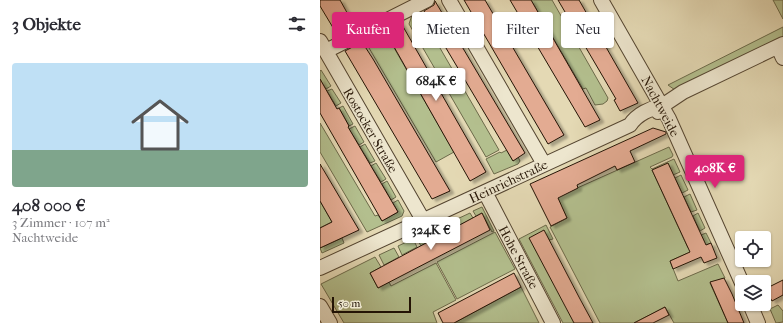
<!DOCTYPE html>
<html lang="de">
<meta charset="utf-8">
<style>
:root{--surface:#fff;--page:#f2f2f3;--text:#2b2b33;--muted:#7c7c81;--line:#e1e1e2;--accent:#db2777}
body{margin:0;font-family:"IM FELL French Canon",serif;background:var(--page);color:var(--text);height:100vh;display:flex;flex-direction:column;font-size:15px;white-space:nowrap}
*{box-sizing:border-box;margin:0}
p{font-size:13px;color:var(--muted)}
.icon{flex:none;width:22px;height:22px;fill:none;stroke:currentColor;stroke-width:2;stroke-linecap:round;stroke-linejoin:round}
.map{position:relative;flex:1;overflow:hidden}
.panel{display:flex;flex-direction:column;background:var(--surface);width:320px}
.panel>*{flex:none}
.hud{position:absolute;left:12px;top:12px;width:380px;height:36px;display:flex;gap:8px}
.tools{position:absolute;left:415px;top:231px;display:grid;gap:8px}
.tools a{display:grid;place-items:center;width:36px;height:36px;border-radius:4px;background:var(--surface);box-shadow:0 1px 3px #0004;font-size:20px}
.scale{position:absolute;left:12px;bottom:10px;width:79px;box-sizing:border-box;padding-left:4px;border:2px solid #241405;border-top:0;font-size:11px;line-height:14px;white-space:nowrap;color:#241405;-webkit-text-stroke:3px #ede6ce;paint-order:stroke}
.price{position:absolute;translate:-50% -34px;padding:0 9px;border-radius:4px;background:#fff;color:#222;font-size:13px;line-height:26px;filter:drop-shadow(0 1px 2px #0008)}
.price::after{content:'';position:absolute;left:50%;top:24px;width:12px;height:9px;margin-left:-6px;background:inherit;clip-path:polygon(0 0,100% 0,50% 100%)}
.price.selected{background:var(--accent);color:#fff}
ul{padding:0;list-style:none}
li{display:grid;align-content:center;gap:8px;height:212px;padding:0 12px}
li+li{border-top:1px solid var(--line)}
li span{display:grid;place-items:center;height:124px;border-radius:4px;color:#555}
li>.icon{margin-inline-start:auto}
span .icon{width:72px;height:72px;fill:#fffc;stroke-width:1}
li b{font-size:17px}
h2{display:flex;justify-content:space-between;align-items:center;height:48px;padding:0 12px;font-size:17px}
.pill{padding:0 14px;border-radius:4px;background:var(--surface);box-shadow:0 1px 3px #0004;font-size:14px;line-height:36px}
.pill.selected{background:var(--accent);color:#fff}
main{display:flex;flex:1;min-height:0}
.map>svg:first-child{display:block}
.green{fill:#b3bf8e;stroke:#6c6a4a}
.building{fill:#e3ab92;stroke:#241405;filter:url(#shadow)}
.lines{fill:none;stroke-linecap:round;stroke-linejoin:round}
.minor-casing{stroke:#544531;stroke-width:16}
.minor{stroke:#ede6ce;stroke-width:14}
.labels{text-anchor:middle;stroke-width:3;stroke-linejoin:round;paint-order:stroke}
.street-label{font-size:13px;fill:#241405;stroke:#ede6ce}
</style>
<main>
<section class="panel">
<h2>3 Objekte<svg class="icon" aria-label="filters" viewBox="0 0 24 24"><path d="M4 7h16M4 17h16"/><circle cx="9" cy="7" r="2"/><circle cx="15" cy="17" r="2"/></svg></h2>
<ul>
<li><span style="background:linear-gradient(#bfe0f5 70%,#7fa58c 0)"><svg class="icon" aria-label="home" viewBox="0 0 24 24"><path d="M3 11l9-7 9 7M6 9v11h12V9"/></svg></span><div><b>408 000 €</b><p>3 Zimmer · 107 m²</p><p>Nachtweide</p></div></li>
</ul>
</section>
<div class="map">
<svg width="463" height="323" viewBox="0 0 463 323">
<defs>
<filter id="shadow"><feDropShadow dx="4" dy="2.5" stdDeviation="1" flood-color="#0004"/></filter>
</defs>
<rect width="100%" height="100%" fill="#e4d9b4"/>
<filter id="stains"><feTurbulence type="fractalNoise" baseFrequency=".005" numOctaves="4"/><feColorMatrix values="0 0 0 0 .2 0 0 0 0 .09 0 0 0 0 .02 0 0 0 .5 -.17"/></filter>
<radialGradient id="worn" r=".72"><stop offset=".6" stop-color="#630" stop-opacity="0"/><stop offset="1" stop-color="#630" stop-opacity=".3"/></radialGradient>
<path class="green" d="M211,0H232L288,98L287,101L283,104L275,105L266,88L263,89Z
M453,0H463V19Z
M98,10L179,150L166,157L89,24L92,15Z
M62,27L134,152L116,162L49,48L65,40L58,29Z
M463,27V38L355,90L348,85Z
M1,70L11,86L6,89L0,79V71Z
M12,89L21,103L16,106L7,91Z
M23,106L33,124L29,126L19,108Z
M0,123L55,216L58,215L62,221L78,212L73,203L78,200L84,211L82,216L47,232L0,152Z
M35,126L44,142L39,145L29,129Z
M45,144L55,161L50,163L40,147Z
M349,147L353,155L352,157L330,167L332,169L354,159L360,172L353,175L348,163L332,170L368,248L384,241L381,235L386,233L391,243L350,261L358,281L398,264L405,278L390,283L408,323H354L345,307L314,323H280L230,227L247,218L237,197Z
M187,150L193,161L198,157L200,161L198,164L174,174L166,159L180,152L181,153Z
M56,163L66,179L61,182L51,166Z
M361,175L368,190L362,193L355,178Z
M67,181L76,197L71,200L62,184Z
M370,194L377,210L371,212L364,197Z
M0,201L12,222L0,228Z
M162,207L174,231L172,232L162,213L156,216L153,211Z
M150,213L153,218L138,226L135,220Z
M378,213L385,228L380,231L373,216Z
M131,221L134,228L119,236L115,229Z
M226,225L233,239L229,240L254,323H243L199,239Z
M111,230L116,238L101,246L96,237Z
M175,232L195,269L137,299L117,262Z
M22,238L24,243L2,253L0,248Z
M93,239L97,247L82,255L78,246Z
M74,248L79,257L64,265L59,255Z
M55,257L61,267L50,273L58,288L69,282L71,286L116,263L136,300L113,312L117,323H24L1,284Z
M201,287L219,323H134Z
M458,305L463,311V322L456,323L450,309Z"/>
<path class="building" d="M0,0H20L35,27L18,36L0,6Z
M144,0H165L244,135L228,144Z
M190,0H211L280,120L265,127Z
M238,0H259L318,103L300,111L294,100L296,99Z
M115,1L205,153L193,161L104,11L114,5Z
M81,23L166,172L150,181L65,31Z
M42,42L53,59L130,191L112,199L25,51Z
M0,79L17,109L19,108L29,126L28,127L78,212L62,221L0,113Z
M333,128L346,132V134L310,151L315,162L297,170L295,166L257,185L258,188L238,198L247,218L231,226L210,184Z
M348,163L386,245L391,243L397,258L384,263L381,257L353,269L350,261L370,252L332,170Z
M0,164L39,230L0,248V228L12,222L0,201Z
M162,213L170,230L58,288L50,273Z
M224,230L260,299L273,323H254L209,238Z
M194,273L201,287L134,323H123L118,313Z
M404,278L412,294L424,323H408L390,282Z
M463,280V295L452,301L445,289Z
M345,307L349,315L333,323H314Z"/>
<g class="lines">
<g class="minor-casing">
<path id="minor" d="M129,0L224,164
M281,0L349,119L422,283
M0,41L103,220
M458,47L463,58
M6,51L107,0
M338,112L342,106L363,92L463,44
M165,192L233,323
M0,268L310,125C317,114 331,108 342,106
M430,304L438,323
M0,306L10,323"/>
</g>
<use href="#minor" class="minor"/>
</g>
<g class="labels">
<g class="street-label">
<text transform="translate(341 106) rotate(62)" y="5">Nachtweide</text>
<text transform="translate(51 130) rotate(60)" y="5">Rostocker Straße</text>
<text transform="translate(188 181) rotate(-25)" y="5">Heinrichstraße</text>
<text transform="translate(199 257) rotate(62)" y="5">Hohe Straße</text>
</g>
</g>
<rect width="100%" height="100%" filter="url(#stains)"/>
<rect width="100%" height="100%" fill="url(#worn)"/>
</svg>
<div class="tools">
<a><svg class="icon" aria-label="locate" viewBox="0 0 24 24"><circle cx="12" cy="12" r="6"/><path d="M12 2v4M12 18v4M2 12h4M18 12h4"/></svg></a>
<a><svg class="icon" aria-label="layers" viewBox="0 0 24 24"><path d="M12 4l9 5-9 5-9-5zM3 14l9 5 9-5"/></svg></a>
</div>
<div class="scale">50 m</div>
<b class="price" style="left:116px;top:102px">684K €</b>
<b class="price selected" style="left:395px;top:189px">408K €</b>
<b class="price" style="left:111px;top:251px">324K €</b>
<div class="hud">
<a class="pill selected">Kaufen</a>
<a class="pill">Mieten</a>
<a class="pill">Filter</a>
<a class="pill">Neu</a>
</div>
</div>
</main>
